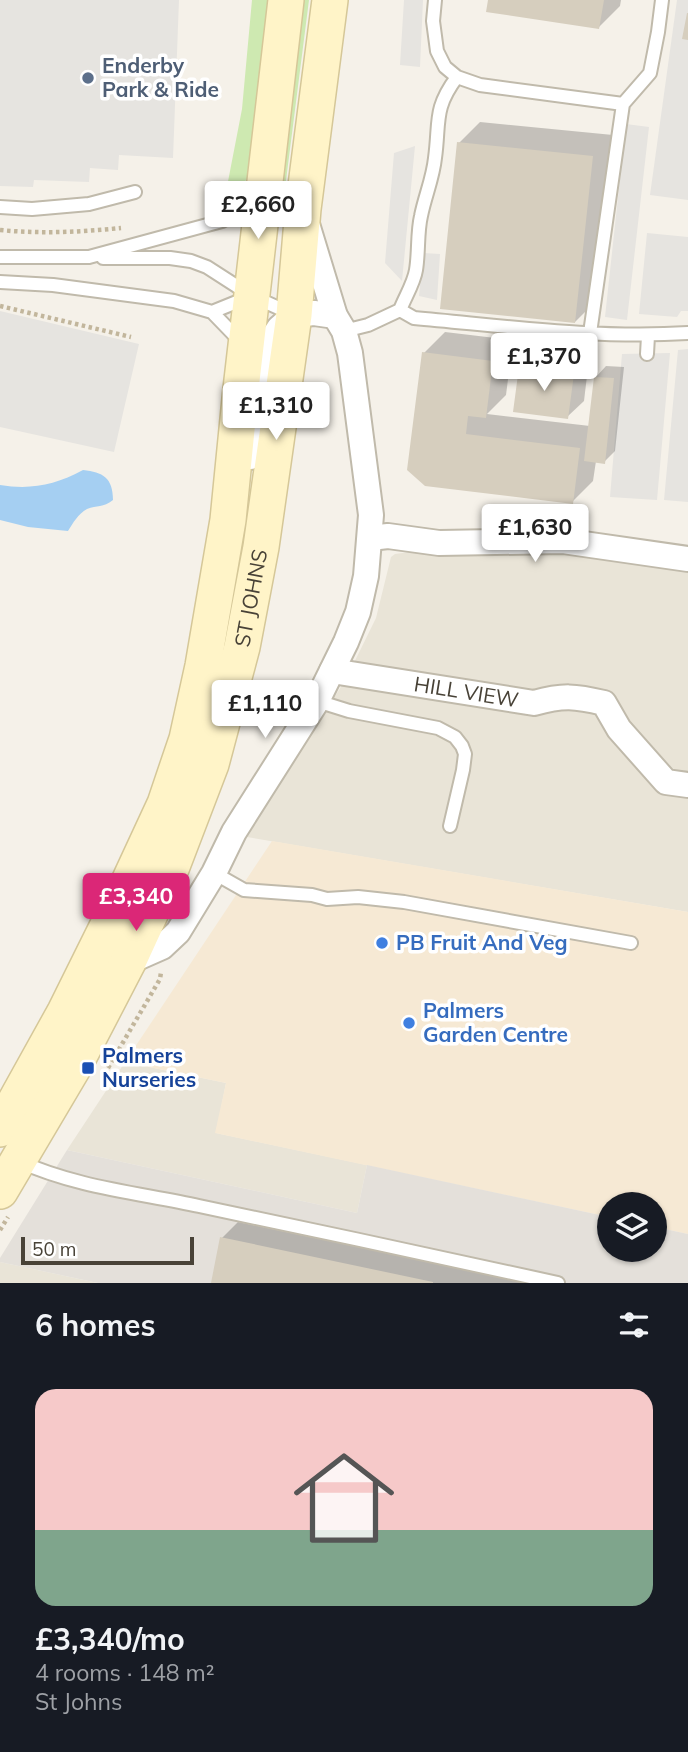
<!DOCTYPE html>
<meta charset="utf-8">
<style>
:root{--surface:#171b24;--page:#20242c;--text:#f1f3f6;--muted:#9ea1a6;--accent:#db2777}
body{margin:0;font-family:Mulish,sans-serif;background:var(--page);color:var(--text);height:100vh;display:flex;flex-direction:column;font-size:26px;white-space:nowrap}
*{box-sizing:border-box;margin:0}
p{font-size:23px;color:var(--muted)}
.icon{flex:none;width:38px;height:38px;fill:none;stroke:currentColor;stroke-width:2;stroke-linecap:round;stroke-linejoin:round}
.map{position:relative;height:1283px;overflow:hidden}
.details{display:flex;flex-direction:column;background:var(--surface);flex:1}
.details>*{flex:none}
.buttons{position:absolute;left:597px;top:1192px;display:grid;gap:14px}
.buttons a{display:grid;place-items:center;width:70px;height:70px;border-radius:50%;background:var(--surface);box-shadow:0 2px 5px #0004;font-size:35px}
.scale{position:absolute;left:21px;bottom:18px;width:173px;box-sizing:border-box;padding-left:7px;border:4px solid #484237;border-top:0;font-size:19px;line-height:24px;white-space:nowrap;color:#484237;-webkit-text-stroke:5px #fff;paint-order:stroke}
.price{position:absolute;translate:-50% -60px;padding:0 16px;border-radius:7px;background:#fff;color:#222;font-size:23px;line-height:46px;filter:drop-shadow(0 2px 4px #0008)}
.price::after{content:'';position:absolute;left:50%;top:42px;width:21px;height:16px;margin-left:-10px;background:inherit;clip-path:polygon(0 0,100% 0,50% 100%)}
.price.selected{background:var(--accent);color:#fff}
ul{padding:0;list-style:none}
li{display:grid;align-content:center;gap:14px;height:371px;padding:0 35px}
li span{display:grid;place-items:center;height:217px;border-radius:21px;color:#555}
li>.icon{margin-inline-start:auto}
span .icon{width:126px;height:126px;fill:#fffc;stroke-width:1}
li b{font-size:30px}
h2{display:flex;justify-content:space-between;align-items:center;height:84px;padding:0 35px;font-size:30px}
.map>svg:first-child{display:block}
.residential{fill:#e9e4d7}
.commercial{fill:#f6e9d4}
.industrial{fill:#e4e0da}
.green{fill:#cee9b1}
.parking{fill:#e6e4e0}
.water{fill:#a5cff2}
.shadow{fill:#0003}
.building{fill:#d6cebe}
.lines{fill:none;stroke-linecap:round;stroke-linejoin:round}
.service-casing{stroke:#c0baab;stroke-width:16}
.minor-casing{stroke:#c0baab;stroke-width:28}
.secondary-casing{stroke:#d5c798;stroke-width:38}
.path{stroke:#c2b69c;stroke-width:4.5;stroke-dasharray:3.5 3.5;stroke-linecap:butt}
.service{stroke:#fff;stroke-width:12}
.minor{stroke:#fff;stroke-width:24}
.secondary{stroke:#fff4c8;stroke-width:35}
.service-dot{fill:#5c6f8a;stroke:#fff;stroke-width:2.5}
.shop-dot{fill:#3f7fe0;stroke:#fff;stroke-width:2.5}
.transit-dot{fill:#1a4fb4;stroke:#fff;stroke-width:2.5}
.labels{text-anchor:middle;stroke-width:7;stroke-linejoin:round;paint-order:stroke}
.service-label{font-size:21px;font-weight:bold;fill:#4e5e75;stroke:#fff;text-anchor:start}
.street-label{font-size:21px;fill:#484237;stroke:#fff}
.shop-label{font-size:21px;font-weight:bold;fill:#366cbe;stroke:#fff;text-anchor:start}
.transit-label{font-size:21px;font-weight:bold;fill:#164399;stroke:#fff;text-anchor:start}
</style>
<div class="map">
<svg width="688" height="1283" viewBox="0 0 688 1283">
<rect width="100%" height="100%" fill="#f5f1e9"/>
<path class="residential" d="M576,546L688,562V912L247,837L347,677L376,618L391,557L395,554L440,548Z
M125,1062L226,1083L216,1133L367,1165L357,1213L67,1150Z
M0,1262L98,1283H0Z"/>
<path class="commercial" d="M272,841L688,912V1234L655,1227L654,1204H609V1217L215,1133L226,1083L125,1062Z"/>
<path class="industrial" d="M67,1150L357,1213L367,1165L609,1217V1250H654L655,1227L688,1234V1283H98L0,1262V1258Z"/>
<path class="green" d="M252,0H269L252,168C244,188 230,203 211,213L206,204L214,203L225,197L242,109Z
M303,0H309L284,196H274Z"/>
<path class="parking" d="M0,0H179L173,158L119,155L118,170L90,168L89,182L34,180L33,187L0,186Z
M404,0H423L420,67L400,65Z
M677,0H688V200L650,195Z
M626,124L649,127L627,320L605,317Z
M415,146L402,281L385,263L394,153Z
M647,233L688,237V311H681L677,317L639,314Z
M423,253L440,254L437,300L419,296Z
M0,311L139,344L114,452L0,427Z
M688,349V502L664,500L678,350Z
M670,353L657,500L610,497L622,354Z"/>
<path class="water" d="M83,470C103,472 113,478 113,500C103,508 97,505 87,509C78,514 73,523 68,531L28,527L0,520V485C31,490 55,485 83,470Z"/>
<path class="shadow" d="M490,0H621L620,6L599,27Z
M480,122L613,135L596,301L575,322L459,143Z
M445,332L513,340L506,395L487,414L590,426L595,378L606,366L624,367L615,451L604,462L596,461L593,481L572,502L426,484L424,353Z
M537,352L589,359L584,401L567,417L521,368Z
M238,1222L530,1283H213L222,1238Z"/>
<path class="building" d="M488,0H604L599,29L486,12Z
M687,13H688V40L682,39Z
M457,142L593,156L575,323L440,309Z
M422,352L493,361L486,418L468,416L466,434L580,448L573,504L425,486L407,470Z
M519,367L574,374L568,419L513,412Z
M594,377L614,378L605,464L584,461Z
M220,1237L433,1282V1283H211Z"/>
<g class="lines">
<g class="service-casing">
<path id="service" d="M435,0L433,21L437,51L445,67L457,77L480,85L623,104
M0,207L32,209L89,204L135,192
M0,257H89L222,221L245,208L255,196
M103,258H170L191,261L207,267L252,296L292,314
M0,282L53,285L174,301L212,312L241,342
M400,310L414,318C505,326 597,339 688,333
M212,312L249,297
M344,331L368,325L400,310C405,297 414,283 416,270C419,252 417,233 421,216C425,196 433,178 435,158C440,122 433,109 457,77
M590,333L623,104L650,73L658,32L662,0
M647,354L648,336
M317,701L349,711L438,728L455,737L462,746L465,754L463,770L450,826
M214,873L244,890L312,895L327,899L358,897L404,902L631,943
M19,1161C75,1187 139,1193 199,1206C319,1231 438,1257 558,1283"/>
</g>
<g class="minor-casing">
<g id="minor">
<path d="M250,457L266,348L279,328L294,315L314,313L335,316"/>
<path d="M370,538L388,536L439,543L563,541L688,559"/>
<path id="s1" d="M332,671L534,703C563,695 575,696 604,703L619,729L666,782L688,785"/>
<path d="M128,962L162,947L178,932L214,873L234,832L317,701L346,642L358,612L366,576L371,515L350,353L344,331L335,316L307,224"/>
</g>
</g>
<g class="secondary-casing">
<g id="secondary">
<path d="M0,1129L65,1012L121,899L165,804L187,739L203,666L228,520L241,389L286,0"/>
<path id="s2" d="M0,1191L74,1066L128,962L172,866L211,764L242,647L261,547L294,315L303,209L330,0"/>
</g>
</g>
<path class="path" d="M0,230C41,234 81,232 121,228
M0,306L131,337
M108,1068L160,979L161,972
M0,1230L8,1217"/>
<use href="#service" class="service"/>
<use href="#minor" class="minor"/>
<use href="#secondary" class="secondary"/>
</g>
<circle class="service-dot" cx="88" cy="78" r="7"/>
<g class="shop-dot">
<circle cx="382" cy="943" r="7"/>
<circle cx="409" cy="1023" r="7"/>
</g>
<rect class="transit-dot" x="81" y="1061" width="14" height="14" rx="3.5"/>
<g class="labels">
<g class="service-label">
<text x="102" y="73">Enderby<tspan x="102" dy="24">Park &amp; Ride</tspan></text>
</g>
<g class="street-label">
<text dy="7" stroke="none"><textPath href="#s2" startOffset="648">ST JOHNS</textPath></text>
<text dy="7" stroke="none"><textPath href="#s1" startOffset="136">HILL VIEW</textPath></text>
</g>
<g class="shop-label">
<text x="396" y="950">PB Fruit And Veg</text>
<text x="423" y="1018">Palmers<tspan x="423" dy="24">Garden Centre</tspan></text>
</g>
<g class="transit-label">
<text x="102" y="1063">Palmers<tspan x="102" dy="24">Nurseries</tspan></text>
</g>
</g>
</svg>
<div class="buttons">
<a><svg class="icon" aria-label="layers" viewBox="0 0 24 24"><path d="M12 4l9 5-9 5-9-5zM3 14l9 5 9-5"/></svg></a>
</div>
<div class="scale">50 m</div>
<b class="price" style="left:258px;top:241px">£2,660</b>
<b class="price" style="left:544px;top:393px">£1,370</b>
<b class="price" style="left:276px;top:442px">£1,310</b>
<b class="price" style="left:535px;top:564px">£1,630</b>
<b class="price" style="left:265px;top:740px">£1,110</b>
<b class="price selected" style="left:136px;top:933px">£3,340</b>
</div>
<section class="details">
<h2>6 homes<svg class="icon" aria-label="filters" viewBox="0 0 24 24"><path d="M4 7h16M4 17h16"/><circle cx="9" cy="7" r="2"/><circle cx="15" cy="17" r="2"/></svg></h2>
<ul>
<li><span style="background:linear-gradient(#f6c9c9 65%,#7fa58c 0)"><svg class="icon" aria-label="home" viewBox="0 0 24 24"><path d="M3 11l9-7 9 7M6 9v11h12V9"/></svg></span><div><b>£3,340/mo</b><p>4 rooms · 148 m²</p><p>St Johns</p></div></li>
</ul>
</section>
